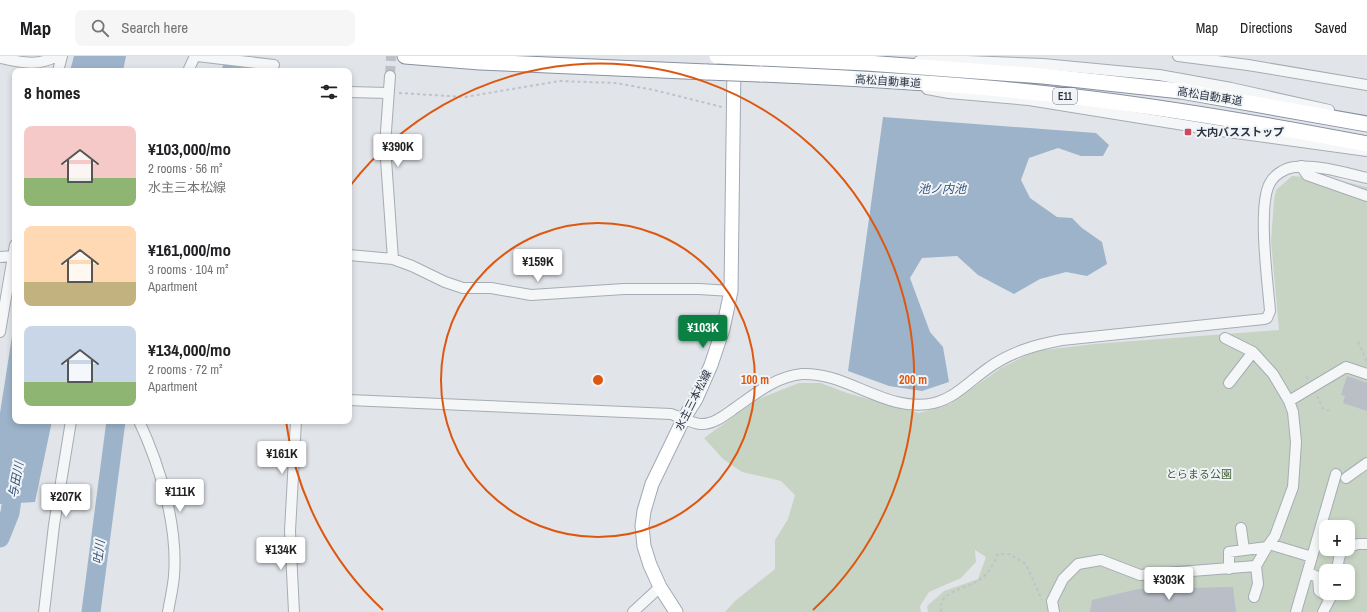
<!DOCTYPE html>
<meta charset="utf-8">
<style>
:root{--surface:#fff;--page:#f6f6f6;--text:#202124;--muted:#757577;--line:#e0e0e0;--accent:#0b8043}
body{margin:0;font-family:"Archivo Narrow","Noto Sans JP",sans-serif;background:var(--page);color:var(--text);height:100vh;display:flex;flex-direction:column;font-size:15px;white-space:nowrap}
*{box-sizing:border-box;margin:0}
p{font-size:13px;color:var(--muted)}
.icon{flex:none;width:22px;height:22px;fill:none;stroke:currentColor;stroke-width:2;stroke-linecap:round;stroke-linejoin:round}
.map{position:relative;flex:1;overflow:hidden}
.panel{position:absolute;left:12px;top:12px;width:340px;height:356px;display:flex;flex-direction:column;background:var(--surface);border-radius:8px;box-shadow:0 2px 6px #0003}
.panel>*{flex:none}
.tools{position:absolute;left:1319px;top:464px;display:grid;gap:8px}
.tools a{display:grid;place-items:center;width:36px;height:36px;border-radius:8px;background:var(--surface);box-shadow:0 2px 6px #0003;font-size:20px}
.price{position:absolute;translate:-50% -34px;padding:0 9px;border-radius:4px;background:#fff;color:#222;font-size:13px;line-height:26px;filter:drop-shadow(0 1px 2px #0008)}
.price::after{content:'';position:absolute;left:50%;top:24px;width:12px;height:9px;margin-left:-6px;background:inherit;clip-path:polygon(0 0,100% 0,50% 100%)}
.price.active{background:var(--accent);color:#fff}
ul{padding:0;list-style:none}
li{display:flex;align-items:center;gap:12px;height:100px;padding:0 12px}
li span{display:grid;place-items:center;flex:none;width:112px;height:80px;border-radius:8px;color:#555}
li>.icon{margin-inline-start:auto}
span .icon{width:48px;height:48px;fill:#fffc;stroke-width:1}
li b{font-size:17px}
h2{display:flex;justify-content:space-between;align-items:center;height:48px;padding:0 12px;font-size:17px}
header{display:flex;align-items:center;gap:24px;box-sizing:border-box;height:56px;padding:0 20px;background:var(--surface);border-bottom:1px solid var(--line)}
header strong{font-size:19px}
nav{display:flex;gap:22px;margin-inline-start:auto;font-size:14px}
.search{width:280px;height:36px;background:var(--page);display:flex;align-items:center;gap:10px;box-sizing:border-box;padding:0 14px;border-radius:8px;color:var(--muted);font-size:15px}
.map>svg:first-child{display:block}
.green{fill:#c7d4c3;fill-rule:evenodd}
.water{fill:#9db3ca}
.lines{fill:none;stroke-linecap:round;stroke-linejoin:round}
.river{stroke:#9db3ca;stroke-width:19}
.building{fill:#b9bec7}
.minor-tunnel{stroke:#bcc1c8;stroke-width:10;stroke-dasharray:10 5;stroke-linecap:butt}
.minor-casing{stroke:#a6acb4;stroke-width:12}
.major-casing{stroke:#a1a9b6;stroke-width:15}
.highway-casing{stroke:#8992a1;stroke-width:17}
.path{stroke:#bfc3c9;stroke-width:2;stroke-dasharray:3 3;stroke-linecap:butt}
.minor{stroke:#f4f6f8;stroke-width:10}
.major{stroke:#fff;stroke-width:13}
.highway{stroke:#fff;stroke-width:15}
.highway-bridge-casing{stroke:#8992a1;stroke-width:17;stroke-linecap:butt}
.highway-bridge{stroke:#fff;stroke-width:15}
.ring{fill:none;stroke:#de570f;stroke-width:2}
.poi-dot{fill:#ce485d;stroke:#f1f4f7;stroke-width:1.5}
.labels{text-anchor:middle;stroke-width:4;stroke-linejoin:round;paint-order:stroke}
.shield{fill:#f1f4f7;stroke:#666d78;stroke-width:1}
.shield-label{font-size:10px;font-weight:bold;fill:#2a3342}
.street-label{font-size:11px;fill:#2a3342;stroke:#f1f4f7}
.poi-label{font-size:11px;font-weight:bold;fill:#2a3342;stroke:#f1f4f7;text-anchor:start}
.park-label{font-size:11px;fill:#3f5d37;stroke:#f1f4f7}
.water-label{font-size:12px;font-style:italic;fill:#345276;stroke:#f1f4f7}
.centre{fill:#de570f;stroke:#f1f4f7;stroke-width:2}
.ring-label{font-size:12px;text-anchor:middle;font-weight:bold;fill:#de570f;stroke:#f1f4f7;stroke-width:4;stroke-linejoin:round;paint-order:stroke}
</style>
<header>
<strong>Map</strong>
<div class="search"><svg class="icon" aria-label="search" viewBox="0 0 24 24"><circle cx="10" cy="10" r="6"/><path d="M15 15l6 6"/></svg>Search here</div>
<nav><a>Map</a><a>Directions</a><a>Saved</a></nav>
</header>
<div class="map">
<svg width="1367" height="556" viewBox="0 0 1367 556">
<rect width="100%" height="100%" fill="#e1e5ea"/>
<path class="green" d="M1292,120L1333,123L1367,131V556H928L927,550L944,535L978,523L986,501L975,494L976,506L961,522L929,536L920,550L921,556H725L735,545L775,513V484L788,463L795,439L781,425L742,416L723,403L704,382L758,343L799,327H821L847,337L919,357L950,348L1001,312L1035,295L1094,288L1279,274L1271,185L1274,144L1276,134ZM1326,471H1348V493H1326ZM1326,515H1348V537H1326Z"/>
<path class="water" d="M74,0H126L123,15H70Z
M883,61L1096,77L1109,89L1103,100H1081L1058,92L1029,102L1021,124L1030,142L1057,161L1072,162L1082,172L1102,186L1107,208L1087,220L1066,216L1040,223L1014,238L978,219L957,200L922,202L910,222L930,276L943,291L949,326L922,335L889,330L848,315Z
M15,261V365H52L35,446L0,448V357Z"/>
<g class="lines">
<path class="river" d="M231,15L240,0
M0,482L10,457L15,422
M91,556L116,365"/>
</g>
<path class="building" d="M1347,320L1367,327V355L1343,347L1345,340L1341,339Z
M1233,531L1236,556H1090L1092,544L1138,533Z"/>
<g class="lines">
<path class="minor-tunnel" d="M390,20L391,0"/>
<g class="minor-casing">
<path id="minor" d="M197,0L274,9
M1178,0L1248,9L1367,29
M0,2C22,6 36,11 57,0
M919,5L942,4L1043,8L1159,19L1231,32L1329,54
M58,15L62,0
M188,15L195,0
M390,20L385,89L393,203
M927,33L949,37L1029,44L1221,75L1367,95
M349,36L388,37
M1301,110L1307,119L1367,140
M349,199L393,203L412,210L445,226L463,232H491L531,239L624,233H699L731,235
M0,201L13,200
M0,276L15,189
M1229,327L1253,296
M349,344L671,358C680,361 691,367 700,368C713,369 725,359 735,352C755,338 777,320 802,318C848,316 887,358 934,347C955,342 970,325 987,313C1010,296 1035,289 1062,284L1264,263L1267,262L1270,255C1268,228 1257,149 1270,127C1274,119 1285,112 1294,111C1316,108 1346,117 1367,122
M1289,345L1346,311L1367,318
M139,365C160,410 178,469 174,520C173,532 170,544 168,556
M1346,422L1367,407
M1241,472L1244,494
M1269,488L1312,501
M1348,491L1358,488H1367
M1229,513V496L1267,491
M1337,515L1339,502L1343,493
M1308,517L1318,521L1319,535L1330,542
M1254,541L1258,528L1256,510
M44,556L54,469L71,365
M294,556L290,475L296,365
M633,556L660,531
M1054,556L1052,545L1063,523L1078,508L1101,504L1140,519L1256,510L1267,491L1275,480L1293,431L1296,386L1293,356L1289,345L1273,318L1253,296L1225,282
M1296,556L1336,418
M1323,556L1333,537"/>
</g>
<g class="major-casing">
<path id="major" d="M676,556L660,531L650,509L644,490L642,470L644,455L652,428L684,362L696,343L711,309L723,273L731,235L734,8"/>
</g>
<g class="highway-casing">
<path id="highway" d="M405,0L480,6L707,16
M760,2L867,7L1043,20L1181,35L1367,68
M760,18C853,22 947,27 1039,37C1149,48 1258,67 1367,88"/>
</g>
<path class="path" d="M399,37L465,41L559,25L616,27L654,34L722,51
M1358,286L1367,305
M1307,323L1308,317
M1317,340L1323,353L1331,355
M941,556C938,537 959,534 972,528C977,526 984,521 987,517C992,512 995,504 998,498H1009L1026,508L1042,544"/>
<use href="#minor" class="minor"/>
<use href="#major" class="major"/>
<use href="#highway" class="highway"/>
<g class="highway-bridge-casing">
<path id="highway-bridge" d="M717,0L760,2
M707,16L760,18"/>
</g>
<use href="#highway-bridge" class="highway-bridge"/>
</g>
<g class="ring">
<circle cx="598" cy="324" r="157"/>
<path d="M383 554A315 315 0 0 1 286 365M350 130A315 315 0 1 1 813 554"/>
</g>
<rect class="poi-dot" x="1184" y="72" width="8" height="8" rx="2"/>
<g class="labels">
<rect class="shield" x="1053" y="32" width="24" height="16" rx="3"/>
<g class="shield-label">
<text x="1065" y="44">E11</text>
</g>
<g class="street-label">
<text transform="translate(888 25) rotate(4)" y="4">高松自動車道</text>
<text transform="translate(1210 40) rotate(9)" y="4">高松自動車道</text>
<text transform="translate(693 344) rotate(-63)" y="4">水主三本松線</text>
</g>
<g class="poi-label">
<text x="1196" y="80">大内バスストップ</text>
</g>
<g class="park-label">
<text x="1199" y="422">とらまる公園</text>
</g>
<g class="water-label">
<text x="942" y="137">池ノ内池</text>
<text transform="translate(16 424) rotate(-79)" y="4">与田川</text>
<text transform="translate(99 496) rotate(-83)" y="4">吐川</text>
</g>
</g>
<circle cx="598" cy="324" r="6" class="centre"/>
<g class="ring-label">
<text x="755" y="328">100 m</text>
<text x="913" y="328">200 m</text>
</g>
</svg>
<div class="tools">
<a>+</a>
<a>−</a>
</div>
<b class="price" style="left:398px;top:112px">¥390K</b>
<b class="price" style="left:538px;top:227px">¥159K</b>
<b class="price active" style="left:703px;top:293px">¥103K</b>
<b class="price" style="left:282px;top:419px">¥161K</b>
<b class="price" style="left:180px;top:457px">¥111K</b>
<b class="price" style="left:66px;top:462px">¥207K</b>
<b class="price" style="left:281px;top:515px">¥134K</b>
<b class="price" style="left:1169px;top:545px">¥303K</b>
<section class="panel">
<h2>8 homes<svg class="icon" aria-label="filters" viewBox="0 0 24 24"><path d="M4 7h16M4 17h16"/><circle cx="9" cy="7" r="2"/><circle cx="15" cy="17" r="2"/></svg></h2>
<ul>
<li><span style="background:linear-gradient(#f6c9c9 65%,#8fb573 0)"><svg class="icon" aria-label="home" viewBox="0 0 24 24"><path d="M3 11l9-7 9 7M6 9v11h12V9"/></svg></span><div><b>¥103,000/mo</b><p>2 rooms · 56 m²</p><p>水主三本松線</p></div></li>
<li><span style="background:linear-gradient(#ffd9b3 70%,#c2b280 0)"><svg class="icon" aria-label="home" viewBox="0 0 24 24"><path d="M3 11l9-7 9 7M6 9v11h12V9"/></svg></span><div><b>¥161,000/mo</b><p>3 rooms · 104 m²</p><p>Apartment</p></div></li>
<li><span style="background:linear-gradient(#c9d6e8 70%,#8fb573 0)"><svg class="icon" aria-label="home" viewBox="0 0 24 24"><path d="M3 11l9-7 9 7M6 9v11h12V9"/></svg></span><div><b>¥134,000/mo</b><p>2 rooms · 72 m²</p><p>Apartment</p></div></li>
</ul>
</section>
</div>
